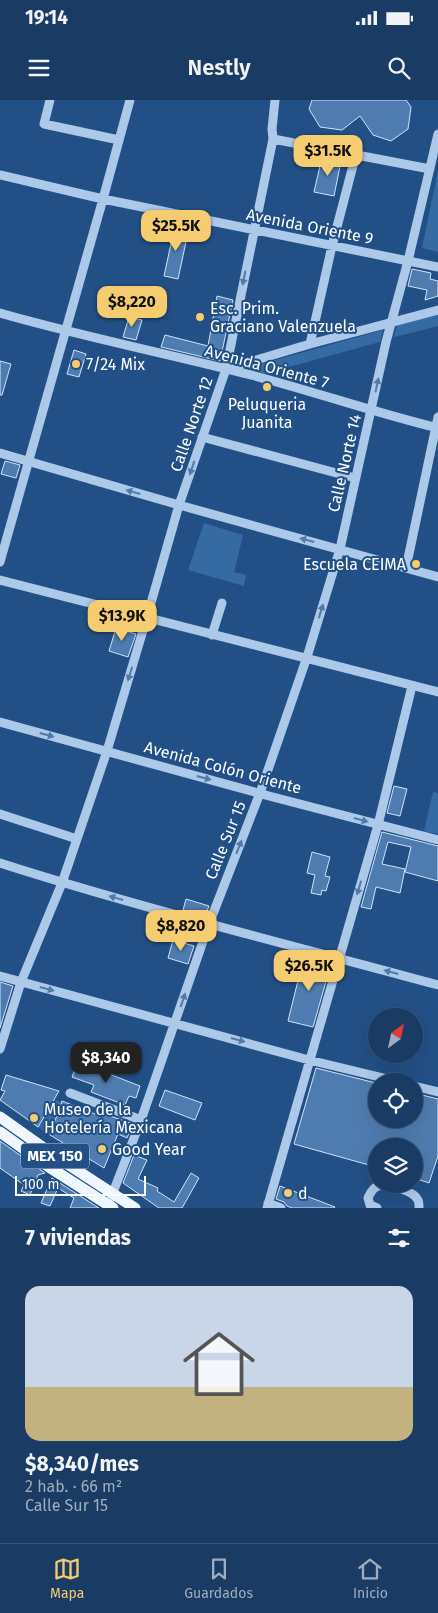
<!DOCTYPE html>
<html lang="es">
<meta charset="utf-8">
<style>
:root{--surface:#1a3c64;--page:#23436a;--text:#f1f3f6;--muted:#9fadbf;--line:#385678;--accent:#f5cc6f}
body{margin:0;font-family:"Fira Sans",sans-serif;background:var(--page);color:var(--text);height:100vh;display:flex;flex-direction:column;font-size:19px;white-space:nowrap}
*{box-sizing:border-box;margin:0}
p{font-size:16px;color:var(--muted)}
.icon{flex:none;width:28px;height:28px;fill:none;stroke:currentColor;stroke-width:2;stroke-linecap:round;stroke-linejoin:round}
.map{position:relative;height:1108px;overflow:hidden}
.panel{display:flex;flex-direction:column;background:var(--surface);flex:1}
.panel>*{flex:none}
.needle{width:32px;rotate:33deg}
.controls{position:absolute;left:368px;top:908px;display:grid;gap:10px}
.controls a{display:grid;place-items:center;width:55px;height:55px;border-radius:50%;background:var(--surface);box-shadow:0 5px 20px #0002,0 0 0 1px var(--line);font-size:25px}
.scale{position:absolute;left:15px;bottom:12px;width:131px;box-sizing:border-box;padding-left:5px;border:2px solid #fff;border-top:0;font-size:14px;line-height:18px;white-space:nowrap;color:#fff;-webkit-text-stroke:4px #225086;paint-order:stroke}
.price{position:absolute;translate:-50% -42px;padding:0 11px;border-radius:10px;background:var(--accent);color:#111;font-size:16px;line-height:32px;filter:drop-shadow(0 1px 2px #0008)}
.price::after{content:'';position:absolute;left:50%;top:30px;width:15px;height:11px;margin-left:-8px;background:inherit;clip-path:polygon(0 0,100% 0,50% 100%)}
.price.active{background:#222;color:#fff}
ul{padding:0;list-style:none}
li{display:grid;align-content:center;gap:10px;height:265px;padding:0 25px}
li+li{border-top:1px solid var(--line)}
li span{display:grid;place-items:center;height:155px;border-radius:15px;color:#555}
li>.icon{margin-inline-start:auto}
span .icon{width:90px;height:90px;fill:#fffc;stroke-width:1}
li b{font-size:21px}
h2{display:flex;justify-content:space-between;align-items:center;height:60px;padding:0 25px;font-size:21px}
.status{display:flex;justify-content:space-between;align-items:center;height:35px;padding:0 25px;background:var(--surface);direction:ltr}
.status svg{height:14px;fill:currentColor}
header{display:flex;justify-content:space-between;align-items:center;height:65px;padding:0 25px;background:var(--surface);font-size:22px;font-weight:600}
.tab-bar{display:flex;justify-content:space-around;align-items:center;height:70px;border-top:1px solid var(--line);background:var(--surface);font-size:14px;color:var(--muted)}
.tab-bar a{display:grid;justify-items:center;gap:2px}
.tab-bar .active{color:var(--accent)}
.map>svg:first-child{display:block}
.green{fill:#366aa3}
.building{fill:#4f7cb0;stroke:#d1e3f7}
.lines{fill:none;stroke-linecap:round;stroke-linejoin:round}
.minor{stroke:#acc9e9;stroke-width:9}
.major{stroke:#f0f6fe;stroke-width:11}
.oneway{fill:#527aa9}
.poi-dot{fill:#f5cc6f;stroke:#225086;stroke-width:2}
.labels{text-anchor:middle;stroke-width:4;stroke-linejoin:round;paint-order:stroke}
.shield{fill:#225086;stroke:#bdcadb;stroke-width:1}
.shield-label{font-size:15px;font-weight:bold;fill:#fff}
.street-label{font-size:16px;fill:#fff;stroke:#225086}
.poi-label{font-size:16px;fill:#fff;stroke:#225086;text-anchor:start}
</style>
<div class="status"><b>19:14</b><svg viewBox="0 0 49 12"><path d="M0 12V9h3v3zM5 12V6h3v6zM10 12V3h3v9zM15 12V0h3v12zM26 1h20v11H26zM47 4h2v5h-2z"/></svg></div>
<header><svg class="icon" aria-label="menu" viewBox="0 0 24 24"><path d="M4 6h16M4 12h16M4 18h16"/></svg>Nestly<svg class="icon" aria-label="search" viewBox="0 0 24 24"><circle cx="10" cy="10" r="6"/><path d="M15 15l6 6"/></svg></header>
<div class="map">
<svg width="438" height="1108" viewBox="0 0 438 1108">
<rect width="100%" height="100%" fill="#225086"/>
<path class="green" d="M438,71V152L422,148Z
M438,215V226L394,237L397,225Z
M383,230L380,242L263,274L247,268Z
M204,423L243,435L234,472L246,475L244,486L188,470Z
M433,692L438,693V734L424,731Z
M51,999L61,1002L50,1035L38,1027Z"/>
<path class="building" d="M312,0H406L411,7L408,29L391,41L373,35L360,16L342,30L320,27L309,9Z
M322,57L341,61L334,96L314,92Z
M175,125L189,128L178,179L164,176Z
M412,169L431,173L430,179L438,181V196L425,200L427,190L408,186Z
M217,196L233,200L220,261L161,247L165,235L208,246Z
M129,217L142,220L136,240L123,237Z
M74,250L86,254L79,277L67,274Z
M0,261L11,264L2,295H0Z
M5,361L20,365L16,378L1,374Z
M116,528L136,534L128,557L109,551Z
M394,686L407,689L400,716L387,713Z
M382,732L438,746V781L405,772L411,747L388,742L382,764L405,769L400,793L376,787L371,809L361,807Z
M312,752L330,757L325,776L330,777L326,791L322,790L321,795L311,793L315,775L307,773Z
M186,799L209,806L205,816L183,810Z
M173,840L194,846L188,864L168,858Z
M304,856L331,864L313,927L288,921Z
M0,882L13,886L0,928Z
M78,962L140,986L136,998L129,996L125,1005L91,992L94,985L72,977Z
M316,968L376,983V1019H414V993L438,999V1056L429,1083L414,1078V1046H376V1067L294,1044Z
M6,975L59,991L38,1027L0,1000L5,991L1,990Z
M165,990L202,1003L195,1020L159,1006Z
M62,1001L95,1014L96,1011L133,1024L127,1038L118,1034L104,1068L50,1035Z
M0,1041L45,1073L38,1075L30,1095L21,1091L24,1085L0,1068Z
M134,1055L147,1060L138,1079L158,1088L157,1091L174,1102L191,1073L199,1078L182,1108H159L123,1083Z
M52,1078L99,1108H70L74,1098L58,1088L50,1106L41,1103Z
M280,1086L335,1107L334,1108H292L287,1106L284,1102L276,1099Z"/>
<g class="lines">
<path class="minor" d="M50,0L44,24L119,40
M273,39L430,69
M0,75L103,99L438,167
M0,213C84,237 170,254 255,276C316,292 376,313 438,328
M310,244L332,146L356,54
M226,269L310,244L438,210
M202,337L355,378
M0,353L179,405L438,477
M0,462L103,99L130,0
M406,468L438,317
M0,480L438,592
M212,535L222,503
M0,622L269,696L438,740
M0,714L77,739
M0,763C144,809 292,845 438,885
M0,876L309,960L396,981
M0,949L21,882L62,783L107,651L147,517L179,405L226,269L273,39L272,29L275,0
M414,986L438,992
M70,993L141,1020
M268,1103L281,1108
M107,1108L141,1020L209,824L260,693L307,557L340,449L386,242L408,161L438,34
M267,1108L378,725L412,586
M377,1108L370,1105L368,1098C370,1094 372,1088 378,1086C387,1083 414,1091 418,1100C419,1102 419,1106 419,1108"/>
<path class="major" d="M0,1017L55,1056L135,1108
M0,1032L49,1067L113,1108"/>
</g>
<defs><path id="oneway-solid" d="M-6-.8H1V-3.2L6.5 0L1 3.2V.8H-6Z" transform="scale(1.25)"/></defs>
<g class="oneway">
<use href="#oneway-solid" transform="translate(244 178) rotate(101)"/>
<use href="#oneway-solid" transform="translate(377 285) rotate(-78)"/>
<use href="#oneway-solid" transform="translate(192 368) rotate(109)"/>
<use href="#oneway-solid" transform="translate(133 392) rotate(-164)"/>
<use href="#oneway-solid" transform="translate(307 440) rotate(-165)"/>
<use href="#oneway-solid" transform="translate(321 511) rotate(-73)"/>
<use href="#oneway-solid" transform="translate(130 574) rotate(107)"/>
<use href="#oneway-solid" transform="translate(47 635) rotate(15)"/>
<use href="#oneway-solid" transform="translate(204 678) rotate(15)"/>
<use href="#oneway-solid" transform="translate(361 720) rotate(15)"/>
<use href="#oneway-solid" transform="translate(239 747) rotate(-68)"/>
<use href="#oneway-solid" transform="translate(359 788) rotate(106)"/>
<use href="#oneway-solid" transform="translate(116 798) rotate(-164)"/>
<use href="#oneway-solid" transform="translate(391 872) rotate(-165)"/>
<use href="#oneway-solid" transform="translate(47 889) rotate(15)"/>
<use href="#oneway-solid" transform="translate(183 900) rotate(-71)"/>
<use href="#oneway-solid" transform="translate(238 940) rotate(15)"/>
</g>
<g class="poi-dot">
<circle cx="200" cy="217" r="5"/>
<circle cx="76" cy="264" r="5"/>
<circle cx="267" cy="287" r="5"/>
<circle cx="416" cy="464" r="5"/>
<circle cx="34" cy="1018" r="5"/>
<circle cx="102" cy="1049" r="5"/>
<circle cx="288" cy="1093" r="5"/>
</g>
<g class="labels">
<rect class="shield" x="21" y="1043.5" width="68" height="25" rx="4"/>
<g class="shield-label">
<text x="55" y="1061">MEX 150</text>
</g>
<g class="street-label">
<text transform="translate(310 126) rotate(11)" y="6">Avenida Oriente 9</text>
<text transform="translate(267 266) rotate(15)" y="6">Avenida Oriente 7</text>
<text transform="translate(191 324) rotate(-71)" y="6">Calle Norte 12</text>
<text transform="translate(344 363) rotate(-77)" y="6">Calle Norte 14</text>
<text transform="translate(223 667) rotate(15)" y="6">Avenida Colón Oriente</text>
<text transform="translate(225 740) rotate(-68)" y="6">Calle Sur 15</text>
</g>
<g class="poi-label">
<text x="210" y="214">Esc. Prim.<tspan x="210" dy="18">Graciano Valenzuela</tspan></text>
<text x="86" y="270">7/24 Mix</text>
<text x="267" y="310" text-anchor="middle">Peluqueria<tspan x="267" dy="18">Juanita</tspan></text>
<text x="406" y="470" text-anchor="end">Escuela CEIMA</text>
<text x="44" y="1015">Museo de la<tspan x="44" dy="18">Hotelería Mexicana</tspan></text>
<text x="112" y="1055">Good Year</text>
<text x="298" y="1099">d</text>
</g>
</g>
</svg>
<div class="controls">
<a><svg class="needle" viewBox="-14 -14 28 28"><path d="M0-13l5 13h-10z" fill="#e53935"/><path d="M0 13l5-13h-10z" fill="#9fadbf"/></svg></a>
<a><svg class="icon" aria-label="locate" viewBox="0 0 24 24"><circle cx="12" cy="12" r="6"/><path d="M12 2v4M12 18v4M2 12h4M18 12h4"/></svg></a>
<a><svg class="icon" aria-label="layers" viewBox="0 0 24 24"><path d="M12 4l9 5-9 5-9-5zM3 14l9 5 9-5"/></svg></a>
</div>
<div class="scale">100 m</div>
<b class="price" style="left:328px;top:77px">$31.5K</b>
<b class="price" style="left:176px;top:152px">$25.5K</b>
<b class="price" style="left:132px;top:228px">$8,220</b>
<b class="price" style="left:122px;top:542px">$13.9K</b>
<b class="price" style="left:181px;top:852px">$8,820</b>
<b class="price" style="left:309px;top:892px">$26.5K</b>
<b class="price active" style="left:106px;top:984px">$8,340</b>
</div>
<section class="panel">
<h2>7 viviendas<svg class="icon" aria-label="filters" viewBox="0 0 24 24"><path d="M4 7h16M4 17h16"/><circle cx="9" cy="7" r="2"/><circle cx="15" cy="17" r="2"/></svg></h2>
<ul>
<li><span style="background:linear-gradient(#c9d6e8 65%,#c2b280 0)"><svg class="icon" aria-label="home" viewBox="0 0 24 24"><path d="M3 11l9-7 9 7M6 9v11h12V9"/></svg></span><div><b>$8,340/mes</b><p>2 hab. · 66 m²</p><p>Calle Sur 15</p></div></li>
</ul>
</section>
<nav class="tab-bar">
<a class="active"><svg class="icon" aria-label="map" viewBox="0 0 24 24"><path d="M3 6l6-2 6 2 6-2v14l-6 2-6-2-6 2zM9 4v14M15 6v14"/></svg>Mapa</a>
<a><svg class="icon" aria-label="saved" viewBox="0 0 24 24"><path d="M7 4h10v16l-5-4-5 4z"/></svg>Guardados</a>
<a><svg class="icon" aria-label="home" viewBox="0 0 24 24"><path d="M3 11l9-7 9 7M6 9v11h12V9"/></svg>Inicio</a>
</nav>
